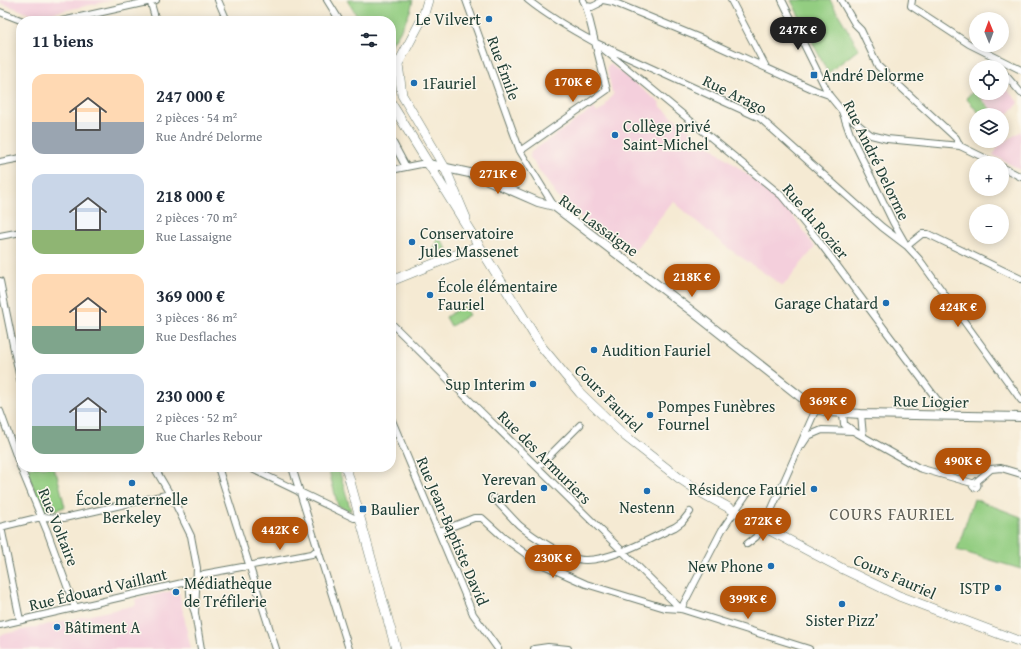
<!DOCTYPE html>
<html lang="fr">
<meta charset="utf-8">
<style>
:root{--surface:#fff;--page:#f2f2f3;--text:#1f2937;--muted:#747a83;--accent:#b45309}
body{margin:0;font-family:"Gentium Book Plus",serif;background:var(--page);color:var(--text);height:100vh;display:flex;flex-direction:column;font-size:15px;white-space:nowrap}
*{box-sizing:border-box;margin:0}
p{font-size:13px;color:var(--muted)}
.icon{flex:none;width:22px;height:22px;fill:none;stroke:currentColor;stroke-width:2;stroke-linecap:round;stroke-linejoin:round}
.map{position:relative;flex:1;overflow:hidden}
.drawer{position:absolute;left:16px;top:16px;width:380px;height:456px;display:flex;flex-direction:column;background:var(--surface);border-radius:16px;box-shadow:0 2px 10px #0003}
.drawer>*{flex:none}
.needle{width:26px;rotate:359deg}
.buttons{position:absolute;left:969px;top:12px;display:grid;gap:8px}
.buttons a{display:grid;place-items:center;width:40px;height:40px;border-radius:50%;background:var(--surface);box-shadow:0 2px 10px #0003;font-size:20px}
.price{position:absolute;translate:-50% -34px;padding:0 9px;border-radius:14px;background:var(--accent);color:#fff;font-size:13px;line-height:26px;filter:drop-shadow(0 1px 2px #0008)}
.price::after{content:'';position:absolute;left:50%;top:24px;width:12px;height:9px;margin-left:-6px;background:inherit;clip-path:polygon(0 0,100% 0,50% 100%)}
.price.selected{background:#222;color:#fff}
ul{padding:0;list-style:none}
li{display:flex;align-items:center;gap:12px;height:100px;padding:0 16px}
li span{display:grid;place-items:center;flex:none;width:112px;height:80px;border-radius:12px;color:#555}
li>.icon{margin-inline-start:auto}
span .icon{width:48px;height:48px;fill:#fffc;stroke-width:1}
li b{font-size:17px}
h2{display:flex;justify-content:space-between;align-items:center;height:48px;padding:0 16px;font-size:17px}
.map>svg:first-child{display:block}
.built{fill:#f4cfdc}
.green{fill:#93cd81;stroke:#59855a}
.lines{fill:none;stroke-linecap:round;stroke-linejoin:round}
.minor-casing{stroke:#6a7a6c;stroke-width:8}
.tertiary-casing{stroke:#6a7a6c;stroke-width:10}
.secondary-casing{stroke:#6a7a6c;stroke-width:10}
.minor{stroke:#fff;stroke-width:6}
.tertiary{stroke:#fff;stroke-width:8}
.secondary{stroke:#fff;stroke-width:9}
.poi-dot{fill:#1f6fb2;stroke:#fbf7ec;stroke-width:1.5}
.labels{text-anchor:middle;stroke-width:3;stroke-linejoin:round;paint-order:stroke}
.poi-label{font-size:16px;fill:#1f3d34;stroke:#fbf7ec;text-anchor:start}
.street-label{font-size:16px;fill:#1f3d34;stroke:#fbf7ec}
.neighbourhood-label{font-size:17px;letter-spacing:1px;fill:#5f5f56;stroke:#fbf7ec}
</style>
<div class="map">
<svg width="1021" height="649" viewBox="0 0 1021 649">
<rect width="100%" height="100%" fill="#fbf7ec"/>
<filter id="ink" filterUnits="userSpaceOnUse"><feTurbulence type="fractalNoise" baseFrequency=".025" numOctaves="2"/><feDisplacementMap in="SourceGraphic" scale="8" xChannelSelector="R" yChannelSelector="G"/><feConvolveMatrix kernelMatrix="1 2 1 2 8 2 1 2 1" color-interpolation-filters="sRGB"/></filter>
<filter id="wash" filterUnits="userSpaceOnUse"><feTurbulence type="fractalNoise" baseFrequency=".012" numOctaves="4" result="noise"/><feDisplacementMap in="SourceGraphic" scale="16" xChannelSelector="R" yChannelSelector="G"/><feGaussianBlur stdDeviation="0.9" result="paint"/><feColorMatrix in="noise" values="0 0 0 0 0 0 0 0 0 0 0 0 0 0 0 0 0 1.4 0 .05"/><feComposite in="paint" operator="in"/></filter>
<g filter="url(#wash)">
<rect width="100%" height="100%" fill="#f5ead3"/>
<path class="built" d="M0,0H114L38,16L0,3Z
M610,64L660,103L659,105L674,118L770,192L792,215L815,247L783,286L725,246L673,201L630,256L564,204L557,196L530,157L531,152L594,108L597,113L606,106V104L614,93L612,92L607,68Z
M1002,84L1019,103L1008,114L1005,111L1001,115H997L977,93H1002Z
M1021,131V170L993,155L1000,145Z
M176,590L179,593L191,649H0V635L136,605L135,599Z"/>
<path class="green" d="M347,0H413C410,17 400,31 391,45V21H360Z
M791,0H830L859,49L828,73Z
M974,91L993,112L990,115H981L966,98Z
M438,235L447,249L432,256Z
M463,306L469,315L451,326L446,317Z
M26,467H52L57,475L65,507L55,510L45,511L35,492Z
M328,467H338L351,511L338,506Z
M974,499L1021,517V569L957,550Z"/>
</g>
<g filter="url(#ink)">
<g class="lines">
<g class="minor-casing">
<path id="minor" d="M150,0L156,21
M218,0L227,21
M327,0L340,21
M466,0L520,151L554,206
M528,0C549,17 572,30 596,43L760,118L882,227L907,246L919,259L1021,400
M583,0L586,6L592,7L598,4L601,0
M603,0L613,2L707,41L815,90L829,95
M731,0L766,67
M782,0L829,95L842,111L850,134L893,222L905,243
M841,0L855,24L861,30L878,66L956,138L960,146
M912,0L911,6L969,44L1021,70
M0,12L23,21
M62,21L156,0
M602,48L782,196L818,240L944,409L945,415
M1002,71L1021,93
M842,111L871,135L887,139L960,146L995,163
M391,139L406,167
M520,151L607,90L586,6
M0,162L21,158
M1002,167L1021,177
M391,170L421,164H428
M0,236L21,232
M907,246L922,234H928L1021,279
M0,281L21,384
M391,323L681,609
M0,411L20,466L47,531L75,608
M843,413L844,424L855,432L919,468L972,483
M861,414L863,436
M391,418L473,614L498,649
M802,445L808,436L822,430L853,431
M154,467L175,503L191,536L197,568L195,613C191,603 188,592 191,581
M218,467L276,649
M248,467L354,518H359L360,516
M292,467L349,649
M538,467L580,425
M976,482L991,469L1001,468L1021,474
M972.5 485a2.5 2.5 0 1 1 5 0a2.5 2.5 0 1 1-5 0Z
M494,498C502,507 510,516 519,525C532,536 569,561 586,560C613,560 651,538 675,527L682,522L690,512
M0,527L41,517L64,518L170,494
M1,527L20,620
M438,530H443L474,518H482L504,538L537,562L586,584L665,608L681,609L809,649
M747,544L756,537L769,515L816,409
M681,609L722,530L748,492
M195,613L201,649
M0,625L191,581L204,574L312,554L318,549
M534,649L548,647L568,649"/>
</g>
<g class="tertiary-casing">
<path id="tertiary" d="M428,164L474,174L538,202L554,206L693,312L816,409L829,412L861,414L1021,417"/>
</g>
<g class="secondary-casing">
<path id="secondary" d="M398,64L402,95L445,168L466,218
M391,71L398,64L423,17L428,0
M391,103L541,346L580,393L625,436L679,478L702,493L762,526L841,568L899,596L1021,642
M391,281L478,246
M346,467L396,649"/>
</g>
<use href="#minor" class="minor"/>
<use href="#tertiary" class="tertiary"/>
<use href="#secondary" class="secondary"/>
</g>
</g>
<g class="poi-dot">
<circle cx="489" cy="19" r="4"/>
<rect x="810" y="71" width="8" height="8" rx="2"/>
<circle cx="414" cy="83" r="4"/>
<circle cx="615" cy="135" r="4"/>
<circle cx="412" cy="242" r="4"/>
<circle cx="430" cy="295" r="4"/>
<circle cx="886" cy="303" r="4"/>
<circle cx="594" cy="350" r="4"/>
<circle cx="533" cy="384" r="4"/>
<circle cx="650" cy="415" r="4"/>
<circle cx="132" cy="483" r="4"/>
<circle cx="544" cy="488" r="4"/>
<circle cx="814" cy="489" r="4"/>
<circle cx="647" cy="491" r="4"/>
<rect x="359" y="505" width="8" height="8" rx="2"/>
<circle cx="771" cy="566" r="4"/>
<circle cx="998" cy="588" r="4"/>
<circle cx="176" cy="592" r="4"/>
<circle cx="842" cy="604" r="4"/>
<circle cx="57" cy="627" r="4"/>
</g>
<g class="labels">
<g class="poi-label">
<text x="481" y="25" text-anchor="end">Le Vilvert</text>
<text x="822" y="81">André Delorme</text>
<text x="422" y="89">1Fauriel</text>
<text x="623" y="132">Collège privé<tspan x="623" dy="18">Saint-Michel</tspan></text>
<text x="420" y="239">Conservatoire<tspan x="420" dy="18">Jules Massenet</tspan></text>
<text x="438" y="292">École élémentaire<tspan x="438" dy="18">Fauriel</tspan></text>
<text x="878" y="309" text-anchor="end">Garage Chatard</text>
<text x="602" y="356">Audition Fauriel</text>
<text x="525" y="390" text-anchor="end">Sup Interim</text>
<text x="658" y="412">Pompes Funèbres<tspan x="658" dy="18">Fournel</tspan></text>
<text x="536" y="485" text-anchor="end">Yerevan<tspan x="536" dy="18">Garden</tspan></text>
<text x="806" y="495" text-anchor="end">Résidence Fauriel</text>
<text x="132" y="505" text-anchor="middle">École maternelle<tspan x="132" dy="18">Berkeley</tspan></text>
<text x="647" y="513" text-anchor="middle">Nestenn</text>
<text x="371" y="515">Baulier</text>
<text x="763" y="572" text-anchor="end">New Phone</text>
<text x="184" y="589">Médiathèque<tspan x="184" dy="18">de Tréfilerie</tspan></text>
<text x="990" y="594" text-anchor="end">ISTP</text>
<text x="842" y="626" text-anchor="middle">Sister Pizz’</text>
<text x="65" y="633">Bâtiment A</text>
</g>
<g class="street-label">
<text transform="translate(504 68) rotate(70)" y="6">Rue Émile</text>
<text transform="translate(735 94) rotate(26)" y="6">Rue Arago</text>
<text transform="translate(877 160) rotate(64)" y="6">Rue André Delorme</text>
<text transform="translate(816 221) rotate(50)" y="6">Rue du Rozier</text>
<text transform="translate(599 225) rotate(36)" y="6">Rue Lassaigne</text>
<text transform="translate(609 398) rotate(45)" y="6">Cours Fauriel</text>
<text transform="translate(931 401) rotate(1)" y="6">Rue Liogier</text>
<text transform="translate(545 457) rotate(45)" y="6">Rue des Armuriers</text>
<text transform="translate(59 527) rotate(68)" y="6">Rue Voltaire</text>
<text transform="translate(453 531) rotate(67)" y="6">Rue Jean-Baptiste David</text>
<text transform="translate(895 576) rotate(24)" y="6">Cours Fauriel</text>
<text transform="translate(98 589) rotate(-13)" y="6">Rue Édouard Vaillant</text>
</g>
<g class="neighbourhood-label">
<text x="892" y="520">COURS FAURIEL</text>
</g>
</g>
</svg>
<div class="buttons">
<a><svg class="needle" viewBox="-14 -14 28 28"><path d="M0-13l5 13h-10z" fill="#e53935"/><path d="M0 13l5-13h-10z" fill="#747a83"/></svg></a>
<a><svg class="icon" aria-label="locate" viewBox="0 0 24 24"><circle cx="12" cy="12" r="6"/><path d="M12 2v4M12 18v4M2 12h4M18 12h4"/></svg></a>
<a><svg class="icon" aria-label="layers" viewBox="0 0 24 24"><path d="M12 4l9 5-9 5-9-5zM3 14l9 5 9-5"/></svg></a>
<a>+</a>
<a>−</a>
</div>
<b class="price selected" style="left:798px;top:51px">247K €</b>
<b class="price" style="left:573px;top:103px">170K €</b>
<b class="price" style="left:498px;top:195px">271K €</b>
<b class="price" style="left:692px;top:298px">218K €</b>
<b class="price" style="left:958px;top:328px">424K €</b>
<b class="price" style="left:828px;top:422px">369K €</b>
<b class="price" style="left:963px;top:482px">490K €</b>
<b class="price" style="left:763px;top:542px">272K €</b>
<b class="price" style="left:280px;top:551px">442K €</b>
<b class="price" style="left:553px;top:579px">230K €</b>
<b class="price" style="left:748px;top:620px">399K €</b>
<section class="drawer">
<h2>11 biens<svg class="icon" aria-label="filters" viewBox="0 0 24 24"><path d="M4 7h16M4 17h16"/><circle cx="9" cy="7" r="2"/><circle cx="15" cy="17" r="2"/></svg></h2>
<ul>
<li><span style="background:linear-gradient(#ffd9b3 60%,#9aa5b1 0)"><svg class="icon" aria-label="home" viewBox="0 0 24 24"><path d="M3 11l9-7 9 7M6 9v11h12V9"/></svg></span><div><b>247 000 €</b><p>2 pièces · 54 m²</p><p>Rue André Delorme</p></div></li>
<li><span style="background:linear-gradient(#c9d6e8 70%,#8fb573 0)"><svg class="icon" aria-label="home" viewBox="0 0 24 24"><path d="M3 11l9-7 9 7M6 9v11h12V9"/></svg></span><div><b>218 000 €</b><p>2 pièces · 70 m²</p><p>Rue Lassaigne</p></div></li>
<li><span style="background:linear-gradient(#ffd9b3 65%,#7fa58c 0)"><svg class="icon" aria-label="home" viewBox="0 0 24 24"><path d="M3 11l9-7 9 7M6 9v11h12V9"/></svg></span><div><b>369 000 €</b><p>3 pièces · 86 m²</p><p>Rue Desflaches</p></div></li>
<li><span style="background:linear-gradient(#c9d6e8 65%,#7fa58c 0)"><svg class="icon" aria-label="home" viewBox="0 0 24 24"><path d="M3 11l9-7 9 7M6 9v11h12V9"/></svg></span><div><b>230 000 €</b><p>2 pièces · 52 m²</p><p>Rue Charles Rebour</p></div></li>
</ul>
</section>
</div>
